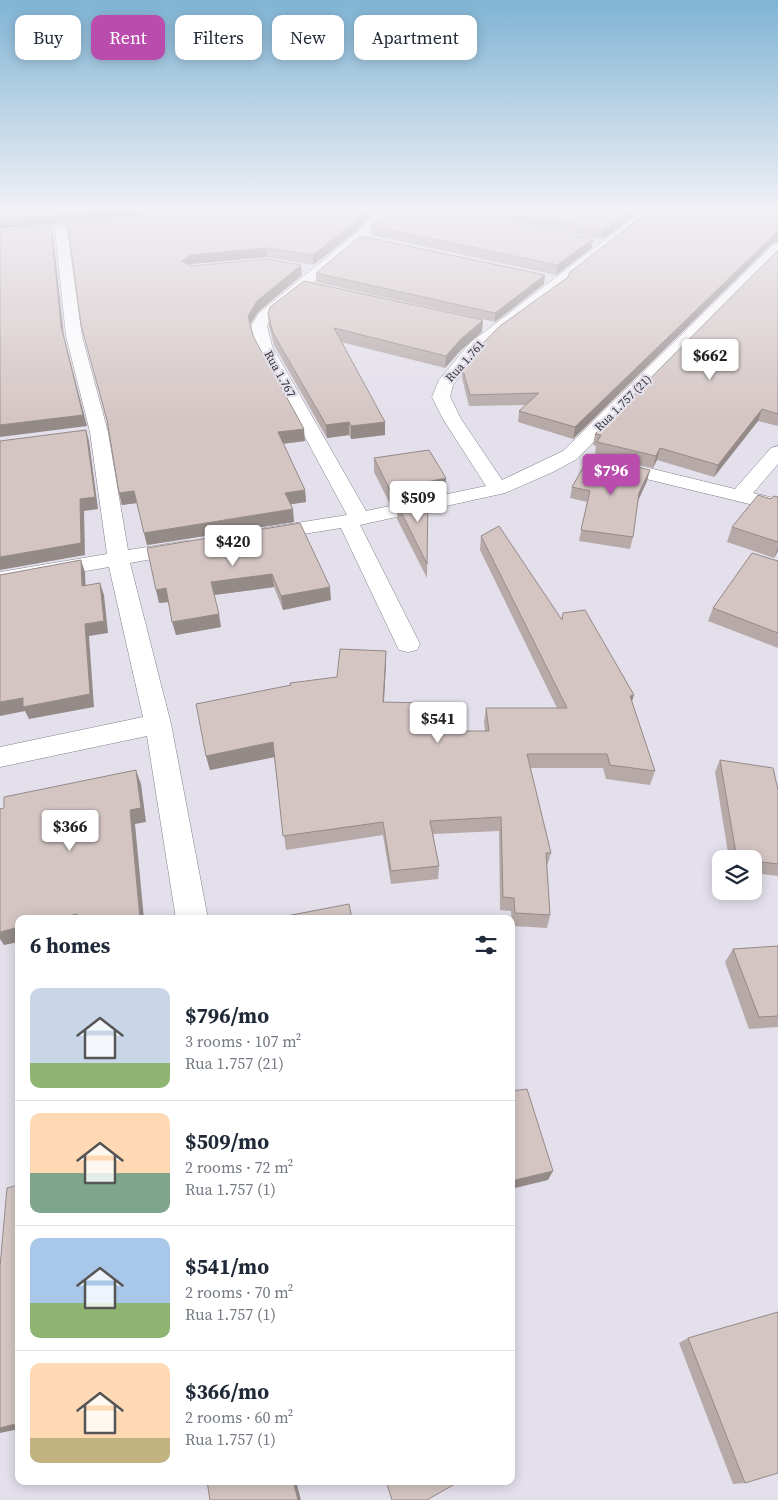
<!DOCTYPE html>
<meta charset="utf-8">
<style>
:root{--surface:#fff;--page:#f2f2f3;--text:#1f2937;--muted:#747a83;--line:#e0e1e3;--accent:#b94cac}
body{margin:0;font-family:"Source Serif 4",serif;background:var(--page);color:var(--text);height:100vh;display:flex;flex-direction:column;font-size:19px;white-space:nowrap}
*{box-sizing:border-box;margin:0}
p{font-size:16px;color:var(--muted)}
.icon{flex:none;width:28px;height:28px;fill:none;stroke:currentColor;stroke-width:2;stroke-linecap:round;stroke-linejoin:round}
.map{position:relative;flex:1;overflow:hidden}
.panel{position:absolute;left:15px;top:915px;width:500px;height:570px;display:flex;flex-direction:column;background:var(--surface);border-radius:10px;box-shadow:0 2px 12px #0003}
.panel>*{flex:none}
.banner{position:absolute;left:15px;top:15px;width:500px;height:45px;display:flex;gap:10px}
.tools{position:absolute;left:712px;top:850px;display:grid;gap:10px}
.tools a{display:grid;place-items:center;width:50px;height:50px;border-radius:10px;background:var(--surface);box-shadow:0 2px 12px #0003;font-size:25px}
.price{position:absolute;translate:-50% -42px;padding:0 11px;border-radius:5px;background:#fff;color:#222;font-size:16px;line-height:32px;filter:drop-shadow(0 1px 2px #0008)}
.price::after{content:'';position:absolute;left:50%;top:30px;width:15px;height:11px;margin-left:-8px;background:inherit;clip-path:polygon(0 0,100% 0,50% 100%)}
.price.on{background:var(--accent);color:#fff}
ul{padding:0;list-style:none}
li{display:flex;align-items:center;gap:15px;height:125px;padding:0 15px}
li+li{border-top:1px solid var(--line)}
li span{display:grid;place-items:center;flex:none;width:140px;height:100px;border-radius:10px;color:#555}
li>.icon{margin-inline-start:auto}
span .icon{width:60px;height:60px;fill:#fffc;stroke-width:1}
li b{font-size:21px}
h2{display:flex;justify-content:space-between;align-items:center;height:60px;padding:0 15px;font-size:21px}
.tag{padding:0 18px;border-radius:10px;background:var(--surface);box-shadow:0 2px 12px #0003;font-size:18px;line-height:45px}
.tag.on{background:var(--accent);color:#fff}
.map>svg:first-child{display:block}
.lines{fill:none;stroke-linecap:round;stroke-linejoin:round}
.minor-casing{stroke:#84818c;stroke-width:1}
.minor{fill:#fff;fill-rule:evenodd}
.wall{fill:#b6a9a8}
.shaded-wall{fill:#948a88}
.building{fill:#d4c5c3;stroke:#948a88}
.labels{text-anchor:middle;stroke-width:4.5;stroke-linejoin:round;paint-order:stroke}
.far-street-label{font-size:12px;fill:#37353a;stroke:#e3dfeb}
</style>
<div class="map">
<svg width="778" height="1500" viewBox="0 0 778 1500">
<rect width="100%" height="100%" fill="#e3dfeb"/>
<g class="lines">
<g class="minor-casing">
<path id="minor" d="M380,210H393L362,241L270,318L267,326L272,346L366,511L486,486L443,419L432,397L439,380L470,343L640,213L645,210H661L648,217L482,349L453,385L450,397L461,419L502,480L563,451L774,244L778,243V254L577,459L553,472L505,493L360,525L420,644L417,650L408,652L399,650L396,644L341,528L265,540L258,538L254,534L258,530L265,528L347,515L256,346L251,326L259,313L354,235Z
M61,225L67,229L82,336L108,432L128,550L186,541L194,542L197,547L194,552L186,553L130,563L171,724L208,919H176L147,736L0,767V747L143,717L109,567L0,586V572L107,554L90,432L66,336L55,229Z
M778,446V464L753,493L778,499V511L605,469L602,465L605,461L612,459L735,489L771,448Z"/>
</g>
<use href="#minor" class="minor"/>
</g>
<path class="wall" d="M217,210H377L353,234L313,265L267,257L191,264L190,266L302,275L258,312L250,325L253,336L305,441L283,444L305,490L306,502L291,504L294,522L147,545L137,503L122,505L119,493L107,421Z
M454,210H642L603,239Z
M371,226L592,248L556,275L371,235Z
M773,243L573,439L518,422L519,411L526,405L469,406L462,378V367L465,365V362L568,277Z
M778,250V426L758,421L714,477L657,460L653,468L595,454L596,446L593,445L595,434Z
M316,273L544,284L495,322L316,282Z
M268,314L482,332L460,351L445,368L341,342L385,435L351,439L349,435L327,438L274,345L269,326Z
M374,458L445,493L390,504L374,472Z
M647,481L638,501L633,537L630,549L579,541L587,502L570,498L572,487Z
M778,497V551L774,558L727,542L732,527L771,499Z
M428,499L427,578L397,519L398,506Z
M300,523L331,600L283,610L274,587L214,595L221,627L176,635L168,602L159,603Z
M481,536L562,620L632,702L655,771L650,785L606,779L603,768H530L551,853L547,866L550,915L547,928L512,926L511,911L500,910L499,831L433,834L439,866L438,879L391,884L383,835L286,850L274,757L210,770L206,756L337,677L386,651L384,702L424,731H485L484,722L486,708H557L480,550Z
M778,561V648L708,621L713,608Z
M720,760L778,790V876L754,873V859H729L715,772Z
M778,946V1027L749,1029L725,962L733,949Z
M688,1338L745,1483L733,1484L679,1343Z"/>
<path class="shaded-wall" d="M106,210H203L0,229V220Z
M368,210H377L353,234L313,265V255Z
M631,210H642L603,239L604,230Z
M51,226L53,235L64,336L87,426L0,437V425L61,326Z
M776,233H778V242L773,243L573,439L575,427Z
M593,239L592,248L556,275L557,265Z
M266,248L267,257L191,264L183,271L182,261L190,255Z
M301,265L302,275L258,312L249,326L248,316L257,301Z
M545,275L544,284L495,322V313Z
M483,320L482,332L460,351L445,368L446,356L461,339Z
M762,409L758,421L714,477L718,465Z
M349,422V435L327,438L326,425Z
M385,422V435L351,439V426Z
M304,429L305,441L279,444L278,432Z
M86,430L89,441L98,509L84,511L85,555L0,570V557L80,499Z
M660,448L657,460L653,468L656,456Z
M650,470L647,481L636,505L639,493Z
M446,478L445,493L390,504V490Z
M305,490L306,502L286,505L285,493Z
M134,491L137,503L122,505L119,493Z
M293,509L294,522L147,545L144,533Z
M778,547V551L774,558Z
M81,560L85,572L86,598L82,586Z
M272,574L274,587L214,595L211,582Z
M100,583L104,595L108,633L89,636L94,707L29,719L25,711L0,716V702Z
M330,587L331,600L283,610L281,596Z
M166,588L169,602L159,603L156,590Z
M219,614L221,627L176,635L172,622Z
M386,651V665L383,716V702Z
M634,695L630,709V696Z
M273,742L275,757L210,770L206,756Z
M136,770L141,784L146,822L135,824L144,919H140L130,810Z
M77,914L79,919H55Z
M19,927V942L4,945L0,939V932Z
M553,1171L548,1180L511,1189V1181Z
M19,1423V1429L0,1433V1428Z
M293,1481H296L301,1500H298Z"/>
<path class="building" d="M0,210H106L0,220Z
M217,210H368L352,224L313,255L266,248L190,255L182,261L191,266L266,259L301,265L257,301L248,316L253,336L304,429L278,432L305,490L285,493L293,509L144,533L134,491L119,493L107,420L81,325L68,224Z
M387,210H447L593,239L557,265L371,226Z
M501,210H631L604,230Z
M650,210H778V233H776L575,427L519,411L539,393L470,395L462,367L467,363L465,362L470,356L500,326L568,277L570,272Z
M51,226L61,326L83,415L0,425V231Z
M360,236L545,275L495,313L316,273Z
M778,250V414L762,409L718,465L660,448L656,456L597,442L601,435L595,434Z
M304,281L483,320L461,339L446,356L334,328L385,422L351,426L349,422L326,425L273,333L268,314L270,307Z
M86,430L95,497L80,499L81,543L0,557V441Z
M429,450L446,478L390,490L374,458Z
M590,455L650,470L639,493L633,537L581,530L590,491L572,487Z
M758,495L771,499L774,496L778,497V542L732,527Z
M428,499L427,564L398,506Z
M300,523L330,587L281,596L272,574L211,582L219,614L172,622L166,588L156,590L147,548Z
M499,526L562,620L563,613L585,610L634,695L630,696L655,771L610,765L607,754H527L551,853H546L550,915L515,913L514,898L503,897L501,817L430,821L439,866L391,871L383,822L283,836L273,742L206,756L196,704L291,685L290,683L337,677L340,649L386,651L383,702L424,703V731H489L486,708H567L481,536Z
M752,553L778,561V633L713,608Z
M81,560L82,586L100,583L104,621L85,624L90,694L23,707V698L0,702V575Z
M720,760L773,768L778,790V864L754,861V859H737Z
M136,770L141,808L130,810L140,919H77V914L55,919H19V927L0,932V809L4,808V797Z
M349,904L352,919H276V918Z
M778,946V1016L759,1017L733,949Z
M527,1089L553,1171L511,1181V1091Z
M19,1185V1423L0,1428V1267L7,1188Z
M778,1312V1473L745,1483L688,1338Z
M207,1481H293L298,1500H210Z
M386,1481H460L427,1500H392Z"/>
<linearGradient id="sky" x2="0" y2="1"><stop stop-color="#7fb4d4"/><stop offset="0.5" stop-color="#f2f1f6"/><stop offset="1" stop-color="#f2f1f6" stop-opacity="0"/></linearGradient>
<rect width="778" height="420" fill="url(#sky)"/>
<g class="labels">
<g class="far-street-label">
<text transform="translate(465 361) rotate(-48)" y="4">Rua 1.761</text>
<text transform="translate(280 374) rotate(61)" y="4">Rua 1.767</text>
<text transform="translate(623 403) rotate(-45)" y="4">Rua 1.757 (21)</text>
</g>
</g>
</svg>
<div class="tools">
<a><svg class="icon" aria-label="layers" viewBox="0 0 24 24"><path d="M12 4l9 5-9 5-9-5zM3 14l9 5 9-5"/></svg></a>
</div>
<b class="price" style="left:710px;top:381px">$662</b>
<b class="price on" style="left:611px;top:496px">$796</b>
<b class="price" style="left:418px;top:523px">$509</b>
<b class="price" style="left:233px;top:567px">$420</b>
<b class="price" style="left:438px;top:744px">$541</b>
<b class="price" style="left:70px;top:852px">$366</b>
<div class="banner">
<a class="tag">Buy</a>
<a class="tag on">Rent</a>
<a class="tag">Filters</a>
<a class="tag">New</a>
<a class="tag">Apartment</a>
</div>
<section class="panel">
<h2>6 homes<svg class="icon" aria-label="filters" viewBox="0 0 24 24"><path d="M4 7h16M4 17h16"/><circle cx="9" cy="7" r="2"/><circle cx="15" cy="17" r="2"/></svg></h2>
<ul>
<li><span style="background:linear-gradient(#c9d6e8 75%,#8fb573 0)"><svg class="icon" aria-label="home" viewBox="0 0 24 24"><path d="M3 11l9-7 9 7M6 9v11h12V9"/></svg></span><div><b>$796/mo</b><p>3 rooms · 107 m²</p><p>Rua 1.757 (21)</p></div></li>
<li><span style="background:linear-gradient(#ffd9b3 60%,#7fa58c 0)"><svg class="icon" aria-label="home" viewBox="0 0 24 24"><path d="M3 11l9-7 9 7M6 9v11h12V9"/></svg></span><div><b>$509/mo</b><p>2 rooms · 72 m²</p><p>Rua 1.757 (1)</p></div></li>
<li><span style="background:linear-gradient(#a9c7e8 65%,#8fb573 0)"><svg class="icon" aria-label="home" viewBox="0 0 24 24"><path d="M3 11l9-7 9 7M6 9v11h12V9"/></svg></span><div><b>$541/mo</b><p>2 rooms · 70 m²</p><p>Rua 1.757 (1)</p></div></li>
<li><span style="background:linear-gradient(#ffd9b3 75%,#c2b280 0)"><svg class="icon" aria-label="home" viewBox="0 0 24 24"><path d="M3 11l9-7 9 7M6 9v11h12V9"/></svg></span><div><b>$366/mo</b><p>2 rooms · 60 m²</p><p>Rua 1.757 (1)</p></div></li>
</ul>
</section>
</div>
